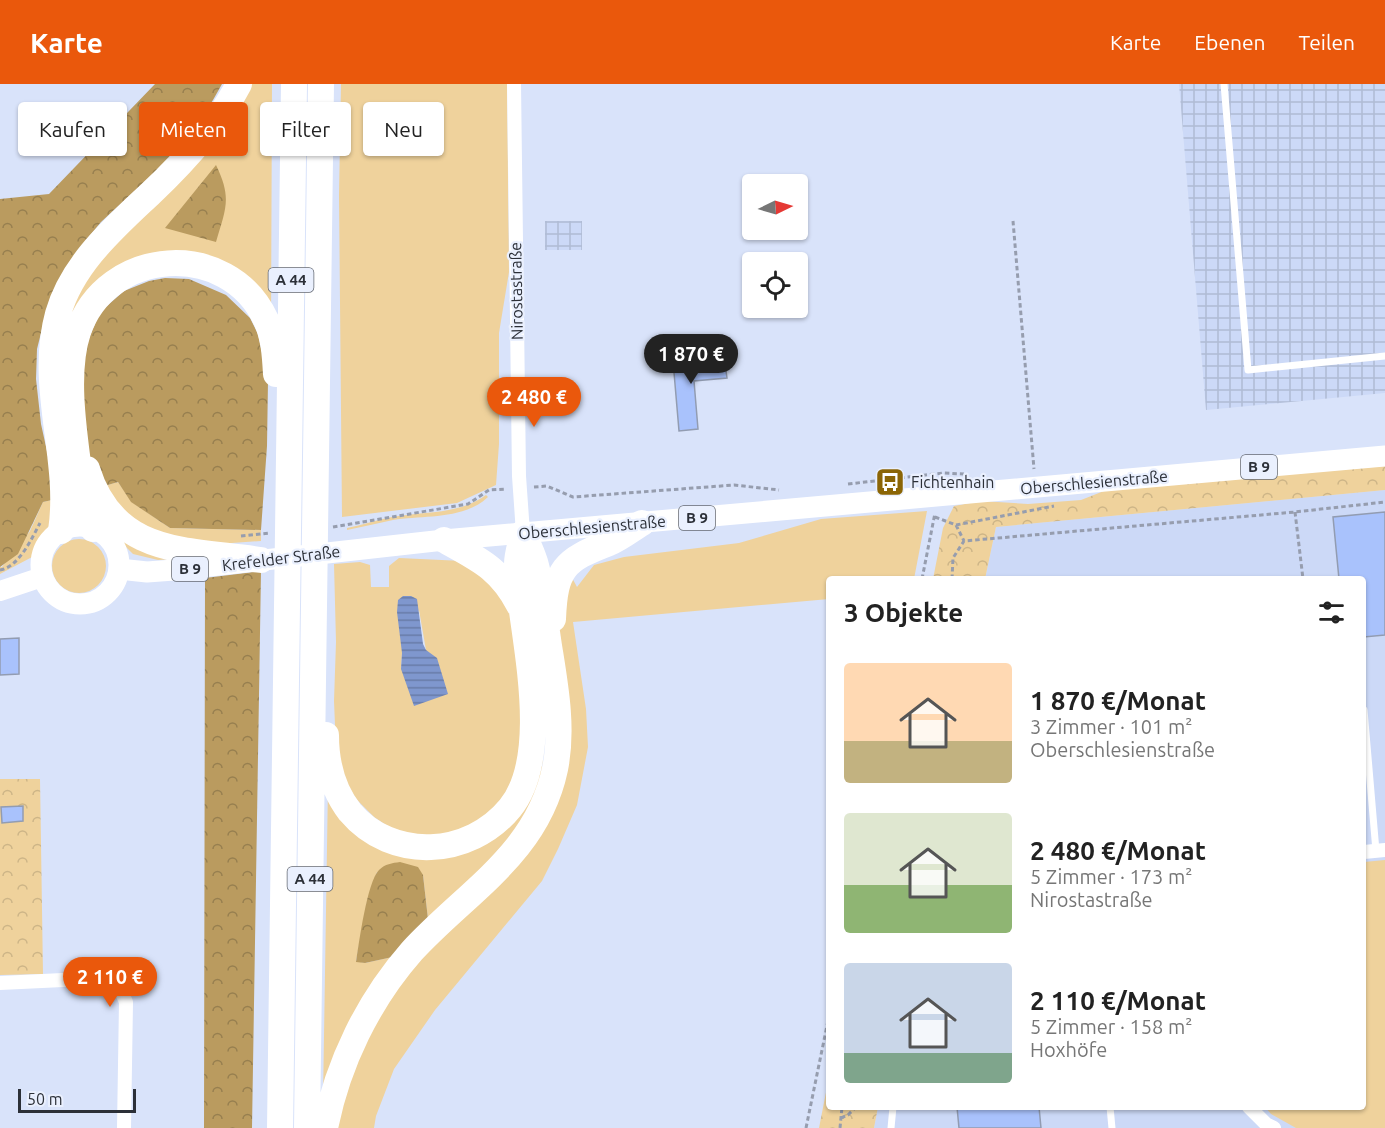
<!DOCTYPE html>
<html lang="de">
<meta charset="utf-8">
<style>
:root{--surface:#fff;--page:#f2f2f2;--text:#222;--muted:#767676;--accent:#ea580c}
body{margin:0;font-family:Ubuntu,sans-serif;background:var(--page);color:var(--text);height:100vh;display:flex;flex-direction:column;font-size:22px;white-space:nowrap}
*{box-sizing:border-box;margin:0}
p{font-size:20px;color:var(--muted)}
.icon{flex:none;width:33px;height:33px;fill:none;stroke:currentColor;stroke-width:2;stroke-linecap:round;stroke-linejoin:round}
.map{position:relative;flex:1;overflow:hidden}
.drawer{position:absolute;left:826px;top:492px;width:540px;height:534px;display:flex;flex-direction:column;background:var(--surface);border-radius:6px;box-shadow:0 2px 4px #0004}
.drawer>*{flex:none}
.guide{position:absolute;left:18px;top:18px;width:570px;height:54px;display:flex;gap:12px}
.needle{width:39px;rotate:85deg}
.controls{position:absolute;left:742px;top:90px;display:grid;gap:12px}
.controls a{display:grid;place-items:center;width:66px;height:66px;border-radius:6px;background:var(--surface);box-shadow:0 2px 4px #0004;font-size:30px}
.scale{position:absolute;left:18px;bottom:15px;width:118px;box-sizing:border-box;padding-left:6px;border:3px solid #2c3038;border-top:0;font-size:16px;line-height:21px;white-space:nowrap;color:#2c3038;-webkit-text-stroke:4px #eaf0fe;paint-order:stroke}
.price{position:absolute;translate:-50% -51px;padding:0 14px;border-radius:21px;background:var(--accent);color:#fff;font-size:20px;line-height:39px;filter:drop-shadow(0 2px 3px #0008)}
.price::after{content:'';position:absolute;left:50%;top:36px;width:18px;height:14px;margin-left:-9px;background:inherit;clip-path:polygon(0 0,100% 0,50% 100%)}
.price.selected{background:#222;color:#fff}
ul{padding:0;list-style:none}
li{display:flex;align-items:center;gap:18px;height:150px;padding:0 18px}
li span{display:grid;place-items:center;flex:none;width:168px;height:120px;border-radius:6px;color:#555}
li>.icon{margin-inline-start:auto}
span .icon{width:72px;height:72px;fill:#fffc;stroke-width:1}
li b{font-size:26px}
h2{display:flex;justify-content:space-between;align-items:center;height:72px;padding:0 18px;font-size:26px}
.chip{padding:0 21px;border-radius:6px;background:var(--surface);box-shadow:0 2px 4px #0004;font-size:21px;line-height:54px}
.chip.selected{background:var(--accent);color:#fff}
header{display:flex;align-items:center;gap:36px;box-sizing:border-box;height:84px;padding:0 30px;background:var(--accent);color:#fff}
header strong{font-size:28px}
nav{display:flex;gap:33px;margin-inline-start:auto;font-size:21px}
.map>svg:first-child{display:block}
.built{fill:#ccd9f7}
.industrial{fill:url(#industrial-grid)}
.grass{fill:#efd29c;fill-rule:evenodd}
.forest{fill:url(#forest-crowns)}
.park{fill:url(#park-crowns)}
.water{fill:url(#water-rules)}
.building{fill:#a9c2fc;stroke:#929cb1;stroke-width:1.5}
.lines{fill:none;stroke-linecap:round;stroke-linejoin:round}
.path{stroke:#969dae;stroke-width:3;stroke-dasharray:4.5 3;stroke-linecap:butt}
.lane{stroke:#fff;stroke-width:7}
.street{stroke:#fff;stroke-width:14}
.secondary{stroke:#fff;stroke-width:20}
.primary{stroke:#fff;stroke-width:21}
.highway{stroke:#fff;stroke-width:26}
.labels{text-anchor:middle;stroke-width:4.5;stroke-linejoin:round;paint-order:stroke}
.shield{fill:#eaf0fe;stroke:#656a73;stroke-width:1.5}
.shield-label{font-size:15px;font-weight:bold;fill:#2c3038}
.street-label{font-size:16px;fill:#2c3038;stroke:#eaf0fe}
.poi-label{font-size:16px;fill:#2c3038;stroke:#eaf0fe;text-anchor:start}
</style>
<header>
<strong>Karte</strong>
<nav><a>Karte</a><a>Ebenen</a><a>Teilen</a></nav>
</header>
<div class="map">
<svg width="1385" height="1044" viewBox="0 0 1385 1044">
<defs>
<pattern id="industrial-grid" width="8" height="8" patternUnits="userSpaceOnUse" patternTransform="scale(1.5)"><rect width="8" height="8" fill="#ccd9f7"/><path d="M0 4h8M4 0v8" fill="none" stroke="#afbbd4"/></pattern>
<pattern id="forest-crowns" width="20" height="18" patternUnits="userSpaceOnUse" patternTransform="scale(1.5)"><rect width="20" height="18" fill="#ba9b5f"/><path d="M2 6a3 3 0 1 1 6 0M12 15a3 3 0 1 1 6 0" fill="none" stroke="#977f4f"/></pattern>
<pattern id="park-crowns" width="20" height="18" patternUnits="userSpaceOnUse" patternTransform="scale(1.5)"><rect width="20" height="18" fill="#efd29c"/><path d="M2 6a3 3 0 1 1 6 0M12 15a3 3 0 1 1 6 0" fill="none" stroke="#cdb587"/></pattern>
<pattern id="water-rules" width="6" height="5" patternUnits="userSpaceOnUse" patternTransform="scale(1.5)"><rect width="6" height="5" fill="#7f97ce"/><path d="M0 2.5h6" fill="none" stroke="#687ca8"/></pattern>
</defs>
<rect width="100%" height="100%" fill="#d9e3fa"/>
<path class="built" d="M1385,406V1044H874L878,1023H1364V495H985L996,443Z"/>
<path class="industrial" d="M1179,0H1385V309L1206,326Z
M545,137H582V166H545Z"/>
<path class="grass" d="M249,0H272L271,244L201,178L84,215L71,233L59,268L66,214Z
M341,0H507L509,188L499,249V360L496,401L457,419L342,433L339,111Z
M118,398L132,418L170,444L261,446V457L204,461L138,444L101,403Z
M486,411L488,413C464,436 424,431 393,436C378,439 363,443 347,446V444C362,441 377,436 392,433C425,427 458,431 486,411Z
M52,416L50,447L34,472L0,490V483H2L30,447L43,418Z
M927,427L914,495H830L829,515L573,538L586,625L588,663L577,721L558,765L542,797L435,926L394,985L376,1032L374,1044H337L350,993L374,939L399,899L437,857L500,799L569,621L557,528L570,490L577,503L594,481L624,473L739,459L821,435Z
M97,434L173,475L158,476L133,470Z
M52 482a27 27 0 1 1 54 0a27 27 0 1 1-54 0Z
M399,474L463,477L507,513L514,540L522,621V673L503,717L479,738L458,748L430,752L398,749L374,733L356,715L342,691L336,665L334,617L336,558L334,480L360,478L370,481L371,503H389V482ZM419,526L426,566L401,585L402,569Z
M544,625L545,654L541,692L533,718L521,740L429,844L423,791L377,788L367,818L356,877L365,879L397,872L323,1015L328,701L394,763L503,738Z
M1385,776V1044H1296L1271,1030L1265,1023H1364V778Z"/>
<path class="forest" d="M155,0H222L213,16L195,43L167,77L101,138L87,155L45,233L37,265L36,295L41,340L50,381L52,416L43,418L18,470L0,483V115L49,110Z
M216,81C232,114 226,124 216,158L165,144Z
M165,194L189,195L226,211L250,234L258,250L268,297L267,362L261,446L170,444L131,418L118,398L101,403L95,389L83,349L79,278L100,228L124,207L149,197Z
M261,487L252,1044H204L205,494Z
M400,778L418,783L423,791L429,844L397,872L365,879L356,878C359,859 367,798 379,786C385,780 392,779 400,778Z"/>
<path class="park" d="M1385,382V406L996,443L985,495H933L943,444L954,422L981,417L1028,420L1081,416L1109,405Z
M0,695H40L43,890L0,891Z
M829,993L830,1023H878L874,1044H819Z"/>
<path class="water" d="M403,512H411L417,515L423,560L426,566L437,574L448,610L414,622L401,585L402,569L397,528L398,516Z"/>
<path class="building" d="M691,263L693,282L725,280L727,294L694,297L698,345L679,347L672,265Z
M1385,428V551L1364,553V495H1339L1333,433Z
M19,554V590L0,591V555Z
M23,722V737L2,739L1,723Z
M957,1023H1039L1041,1044H959Z"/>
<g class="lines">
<path class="path" d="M1013,137L1034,385
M751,219L753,220
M782,224L801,226
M848,400L943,389L964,390
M534,403L547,402L573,413L734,401L779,406
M1295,428L1303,495
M935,433L956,441L964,457
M956,441L1054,422
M333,443L468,420L489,406L506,405
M241,452L270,449
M0,486C19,483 32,454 40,439
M922,495L935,429
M952,495L953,474L964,457L1295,428L1385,418
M841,1034L848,1031L856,1023
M806,1044L830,927
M840,1044L842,1023"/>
<path class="lane" d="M1224,0L1248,286L1385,272
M1364,626L1376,767
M1110,1023L1112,1044
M891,1044L893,1023"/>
<path class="street" d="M514,0L519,392L523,449
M1364,768L1385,766
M0,899L105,894L117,898L126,918L124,1044
M1249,1023L1266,1040L1274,1044"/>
<path class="secondary" d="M0,507L42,493"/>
<path class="primary" d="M41 481a39 39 0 1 1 78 0a39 39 0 1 1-78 0Z
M119,485L147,488L174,486L444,456L1385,372"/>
<path class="highway" d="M87,385C114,473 187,465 261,476
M93,445L87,433L83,420C78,369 62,296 78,248C106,163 228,154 266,236C274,253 275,272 276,290
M61,447C72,375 38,303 58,230C72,180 114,144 151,109C185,77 217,42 239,0
M444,456C478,475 500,484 519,521
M553,535C555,485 564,476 609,459C621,454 632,445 642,439
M326,651C326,679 333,706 350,728C392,778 470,773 510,724C550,675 527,571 520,512C519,501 517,490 517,480C517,470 521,459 523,449
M280,1044L294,0
M307,1044L321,0
M325,1044C338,979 368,917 412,867C466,808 537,770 555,685C563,647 556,605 550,568C545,540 543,505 535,478C532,468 527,458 523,449"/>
</g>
<defs>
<g id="bus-square" transform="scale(1.5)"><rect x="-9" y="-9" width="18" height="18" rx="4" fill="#8b6505" stroke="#eaf0fe"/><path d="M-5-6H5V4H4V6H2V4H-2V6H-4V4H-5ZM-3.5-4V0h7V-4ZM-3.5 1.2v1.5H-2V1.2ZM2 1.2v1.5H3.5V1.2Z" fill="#fff"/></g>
</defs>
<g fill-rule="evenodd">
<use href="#bus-square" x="890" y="398"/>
</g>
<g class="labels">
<g class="shield">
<rect x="268.5" y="184" width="45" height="24" rx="4.5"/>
<rect x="1241" y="371" width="36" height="24" rx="4.5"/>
<rect x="679" y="422" width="36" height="24" rx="4.5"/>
<rect x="172" y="473" width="36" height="24" rx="4.5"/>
<rect x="287.5" y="783" width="45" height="24" rx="4.5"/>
</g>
<g class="shield-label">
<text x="291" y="201">A 44</text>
<text x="1259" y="388">B 9</text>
<text x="697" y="439">B 9</text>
<text x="190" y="490">B 9</text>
<text x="310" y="800">A 44</text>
</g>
<g class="street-label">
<text transform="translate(516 207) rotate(-91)" y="6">Nirostastraße</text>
<text transform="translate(1094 398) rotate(-5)" y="6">Oberschlesienstraße</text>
<text transform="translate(592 443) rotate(-5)" y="6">Oberschlesienstraße</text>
<text transform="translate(281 474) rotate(-7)" y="6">Krefelder Straße</text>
</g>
<g class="poi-label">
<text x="911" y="404">Fichtenhain</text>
</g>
</g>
</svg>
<div class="controls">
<a><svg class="needle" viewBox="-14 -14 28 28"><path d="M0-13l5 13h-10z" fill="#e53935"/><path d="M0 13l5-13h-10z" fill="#767676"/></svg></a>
<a><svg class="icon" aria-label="locate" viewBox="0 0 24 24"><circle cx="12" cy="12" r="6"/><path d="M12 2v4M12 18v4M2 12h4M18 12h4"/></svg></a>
</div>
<div class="scale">50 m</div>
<b class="price selected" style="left:691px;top:301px">1 870 €</b>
<b class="price" style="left:534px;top:344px">2 480 €</b>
<b class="price" style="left:110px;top:924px">2 110 €</b>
<div class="guide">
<a class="chip">Kaufen</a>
<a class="chip selected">Mieten</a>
<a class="chip">Filter</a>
<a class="chip">Neu</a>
</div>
<section class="drawer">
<h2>3 Objekte<svg class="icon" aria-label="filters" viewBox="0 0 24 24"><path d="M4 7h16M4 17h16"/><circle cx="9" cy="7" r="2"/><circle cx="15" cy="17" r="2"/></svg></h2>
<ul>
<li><span style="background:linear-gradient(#ffd9b3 65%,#c2b280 0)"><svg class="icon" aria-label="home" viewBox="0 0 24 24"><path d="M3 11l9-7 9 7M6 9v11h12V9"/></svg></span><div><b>1 870 €/Monat</b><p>3 Zimmer · 101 m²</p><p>Oberschlesienstraße</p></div></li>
<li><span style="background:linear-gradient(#dfe7d0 60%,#8fb573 0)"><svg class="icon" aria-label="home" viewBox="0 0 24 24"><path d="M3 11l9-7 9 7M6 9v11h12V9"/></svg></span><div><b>2 480 €/Monat</b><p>5 Zimmer · 173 m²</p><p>Nirostastraße</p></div></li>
<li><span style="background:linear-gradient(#c9d6e8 75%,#7fa58c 0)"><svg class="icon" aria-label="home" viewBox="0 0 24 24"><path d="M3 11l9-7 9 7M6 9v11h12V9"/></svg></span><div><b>2 110 €/Monat</b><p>5 Zimmer · 158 m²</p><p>Hoxhöfe</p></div></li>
</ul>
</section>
</div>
